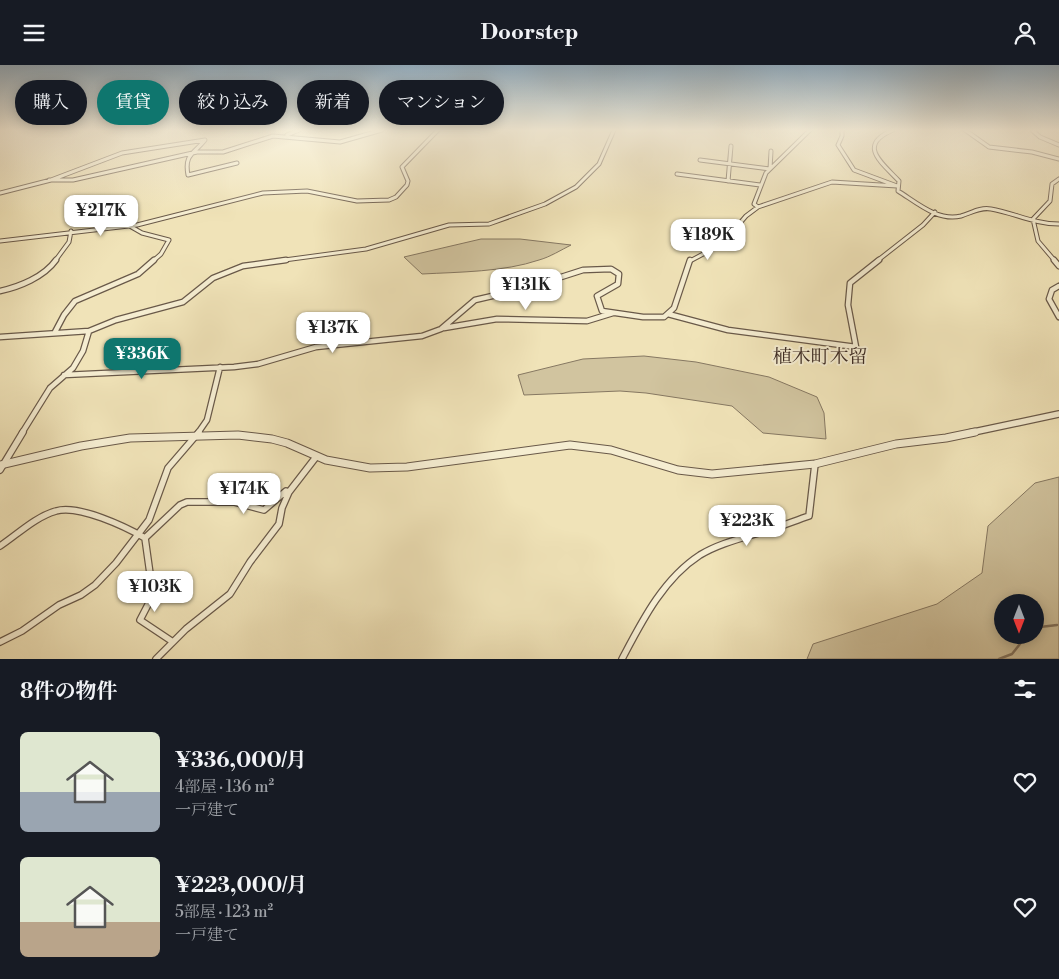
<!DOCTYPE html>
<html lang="ja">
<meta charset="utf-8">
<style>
:root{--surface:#171b24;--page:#242831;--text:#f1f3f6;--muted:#9ea1a6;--accent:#0f766e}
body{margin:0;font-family:"Libre Bodoni","Noto Serif JP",serif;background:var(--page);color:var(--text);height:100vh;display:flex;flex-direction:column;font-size:19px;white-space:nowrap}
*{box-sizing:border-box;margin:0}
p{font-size:16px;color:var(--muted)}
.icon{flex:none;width:28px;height:28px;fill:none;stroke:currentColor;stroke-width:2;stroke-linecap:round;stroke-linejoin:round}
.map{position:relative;height:594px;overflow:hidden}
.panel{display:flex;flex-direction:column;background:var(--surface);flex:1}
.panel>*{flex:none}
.banner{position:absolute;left:15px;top:15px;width:500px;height:45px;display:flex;gap:10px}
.needle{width:32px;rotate:180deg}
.controls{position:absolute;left:994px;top:529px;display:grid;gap:10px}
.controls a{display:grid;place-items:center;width:50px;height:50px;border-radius:50%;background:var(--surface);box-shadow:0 2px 12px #0003;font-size:25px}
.price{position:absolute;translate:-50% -42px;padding:0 11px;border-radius:10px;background:#fff;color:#222;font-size:16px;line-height:32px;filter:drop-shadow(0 1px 2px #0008)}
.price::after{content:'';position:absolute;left:50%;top:30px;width:15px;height:11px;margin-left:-8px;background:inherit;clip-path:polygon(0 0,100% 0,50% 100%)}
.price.on{background:var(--accent);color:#fff}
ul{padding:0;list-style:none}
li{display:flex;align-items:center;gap:15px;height:125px;padding:0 20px}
li span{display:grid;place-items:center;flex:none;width:140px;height:100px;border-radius:8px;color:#555}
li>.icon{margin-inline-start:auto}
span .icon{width:60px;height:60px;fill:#fffc;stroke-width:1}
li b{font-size:21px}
h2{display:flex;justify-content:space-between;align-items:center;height:60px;padding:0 20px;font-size:21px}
.tag{padding:0 18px;border-radius:22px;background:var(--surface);box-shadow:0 2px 12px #0003;font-size:18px;line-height:45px}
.tag.on{background:var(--accent);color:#fff}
header{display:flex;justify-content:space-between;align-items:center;height:65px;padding:0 20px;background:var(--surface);font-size:22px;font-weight:800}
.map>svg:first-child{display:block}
.green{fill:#d1c49f;stroke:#867862;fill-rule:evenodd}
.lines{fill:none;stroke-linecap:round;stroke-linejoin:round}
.stream{stroke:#83745f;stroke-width:2.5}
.minor-far2-casing{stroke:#695949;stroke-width:5}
.minor-far1-casing{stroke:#695949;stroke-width:7}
.minor-casing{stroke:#695949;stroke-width:8}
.tertiary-far1-casing{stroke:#695949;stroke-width:8}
.tertiary-casing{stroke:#695949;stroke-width:9}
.minor-far2{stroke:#f5edd1;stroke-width:3}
.minor-far1{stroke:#f5edd1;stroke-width:4.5}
.minor{stroke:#f5edd1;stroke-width:5.5}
.tertiary-far1{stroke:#f5edd1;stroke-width:5.5}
.tertiary{stroke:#f5edd1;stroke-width:7}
.labels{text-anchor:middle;stroke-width:4;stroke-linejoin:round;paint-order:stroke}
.quarter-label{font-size:19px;fill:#3c2b24;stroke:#f5edd1}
</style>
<header><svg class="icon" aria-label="menu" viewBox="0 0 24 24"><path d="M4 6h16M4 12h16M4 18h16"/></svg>Doorstep<svg class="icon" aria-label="person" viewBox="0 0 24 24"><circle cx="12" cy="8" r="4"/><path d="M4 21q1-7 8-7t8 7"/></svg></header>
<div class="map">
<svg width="1059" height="594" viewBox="0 0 1059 594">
<rect width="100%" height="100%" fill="#f0e3b8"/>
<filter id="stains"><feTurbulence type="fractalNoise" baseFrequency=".004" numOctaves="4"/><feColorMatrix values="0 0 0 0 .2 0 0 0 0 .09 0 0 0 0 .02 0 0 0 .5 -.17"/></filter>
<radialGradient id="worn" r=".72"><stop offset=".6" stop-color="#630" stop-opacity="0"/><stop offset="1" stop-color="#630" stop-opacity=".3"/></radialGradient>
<path class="green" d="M481,174H520L571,180C561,185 550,192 539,195C504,207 459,207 422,209L404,192Z
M644,291L696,297L769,312L817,332L824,348L826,374L763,368L732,341L646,328L620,326L524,330L518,310L583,294Z
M1059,412V594H807L813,579L937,539L982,508L988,461L1035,418ZM1002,538H1035V570H1002Z"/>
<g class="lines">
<path class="stream" d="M1035,565L1040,562L1057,560
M999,594L1012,589L1027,570"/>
<g class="minor-far2-casing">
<path id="minor-far2" d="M842,65V71L838,80L854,105L897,121
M893,65C857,80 881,97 899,116L898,126C916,137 938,157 961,151C971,148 980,142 991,144C1014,148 1035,159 1059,159
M965,65L989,82L1032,87L1059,94
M1032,65L1040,72L1059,80
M287,70L299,65
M700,95L770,104
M770,104L771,86
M677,109L760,120
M49,115H73L197,87H223L273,71L340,77L382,65
M728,116L731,81
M0,128L51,115L122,88L205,75C194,89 184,89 188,110L237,98
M758,142L754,139L766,108L810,65
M128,160L142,168L169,175L161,189L153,196
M0,176L137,160L263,128L307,126L357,136L389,135L396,132L407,120L408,116L402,102L438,65
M55,196L69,177L71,166
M277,196L366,184L449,160L489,159L545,139L576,122L599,99L614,65
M690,196L722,179L746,151L758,142L832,117L897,121
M877,196L923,160L935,147
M1055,196L1038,176L1033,154L1050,136L1052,119L1059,114"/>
</g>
<g class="minor-far1-casing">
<path id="minor-far1" d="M1054,195L1059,201
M1059,221L1052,225L1049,234L1059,252
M0,226C19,222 44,212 56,195
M668,249L728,265L856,282L848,240L850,218L879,195
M444,263L497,254L587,256L613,248
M55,267L64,250L75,236L138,209L154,195
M0,272L89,266L116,255L183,237L213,213L243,201L286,195
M64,310L234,302L258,299L316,282L422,271L441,264L475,235L527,223L583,205L611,204L619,209L618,219L597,231L602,246L643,252H664L674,243L690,195
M22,368L50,323L73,303L83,286L89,266
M198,368L207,355L220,302"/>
</g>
<g class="minor-casing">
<path id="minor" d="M0,405L23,367
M0,481C18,469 35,452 56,446C78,439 126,462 145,473
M0,577L22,566L59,540L81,530L95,520L116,498L149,455L168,403L199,367
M173,577L186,564L230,529L250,497L279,459L282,443L289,427
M156,594L173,577L140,555L153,530L145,473L180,440L187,437H234L264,445L286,426L289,427L316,392
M622,594C642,556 663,514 700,490C720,478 743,473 765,466C780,462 794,456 809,451L815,399"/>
</g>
<g class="tertiary-far1-casing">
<path id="tertiary-far1" d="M969,368L1059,349"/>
</g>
<g class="tertiary-casing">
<path id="tertiary" d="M0,400L81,381L130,373L238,370L272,374L287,378L326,395L370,403L407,402L570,380L611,385L678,405L712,409L815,399L896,379L946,373L975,367"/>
</g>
<use href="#minor-far2" class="minor-far2"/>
<use href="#minor-far1" class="minor-far1"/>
<use href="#minor" class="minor"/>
<use href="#tertiary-far1" class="tertiary-far1"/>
<use href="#tertiary" class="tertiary"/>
</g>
<linearGradient id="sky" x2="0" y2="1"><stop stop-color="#93aec1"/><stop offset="0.44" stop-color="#f8f2df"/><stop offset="1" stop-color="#f8f2df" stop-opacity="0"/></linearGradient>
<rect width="1059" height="148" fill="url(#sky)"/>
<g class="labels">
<g class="quarter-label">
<text x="820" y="298">植木町木留</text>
</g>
</g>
<rect width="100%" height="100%" filter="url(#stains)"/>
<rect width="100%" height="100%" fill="url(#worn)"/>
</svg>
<div class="controls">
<a><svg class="needle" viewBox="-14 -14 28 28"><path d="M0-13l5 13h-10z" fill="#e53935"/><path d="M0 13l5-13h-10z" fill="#9ea1a6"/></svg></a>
</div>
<b class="price" style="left:101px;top:172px">¥217K</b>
<b class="price" style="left:708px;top:196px">¥189K</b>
<b class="price" style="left:526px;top:246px">¥131K</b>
<b class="price" style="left:333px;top:289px">¥137K</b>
<b class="price on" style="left:142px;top:315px">¥336K</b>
<b class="price" style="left:244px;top:450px">¥174K</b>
<b class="price" style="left:747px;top:482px">¥223K</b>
<b class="price" style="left:155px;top:548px">¥103K</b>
<div class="banner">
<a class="tag">購入</a>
<a class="tag on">賃貸</a>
<a class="tag">絞り込み</a>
<a class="tag">新着</a>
<a class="tag">マンション</a>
</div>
</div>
<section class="panel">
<h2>8件の物件<svg class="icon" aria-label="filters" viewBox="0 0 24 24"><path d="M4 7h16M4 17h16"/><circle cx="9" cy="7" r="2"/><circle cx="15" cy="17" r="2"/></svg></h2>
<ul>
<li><span style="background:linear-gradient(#dfe7d0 60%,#9aa5b1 0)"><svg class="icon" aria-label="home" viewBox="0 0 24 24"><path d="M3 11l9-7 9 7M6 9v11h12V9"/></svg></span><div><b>¥336,000/月</b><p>4部屋 · 136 m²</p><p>一戸建て</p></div><svg class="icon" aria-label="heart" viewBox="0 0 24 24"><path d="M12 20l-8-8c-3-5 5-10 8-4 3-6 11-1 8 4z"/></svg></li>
<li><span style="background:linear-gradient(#dfe7d0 65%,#b9a48a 0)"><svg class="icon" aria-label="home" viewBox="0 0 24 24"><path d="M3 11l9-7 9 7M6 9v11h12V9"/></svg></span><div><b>¥223,000/月</b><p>5部屋 · 123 m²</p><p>一戸建て</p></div><svg class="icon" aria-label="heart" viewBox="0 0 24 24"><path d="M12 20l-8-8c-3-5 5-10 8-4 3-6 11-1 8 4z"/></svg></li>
</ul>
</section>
